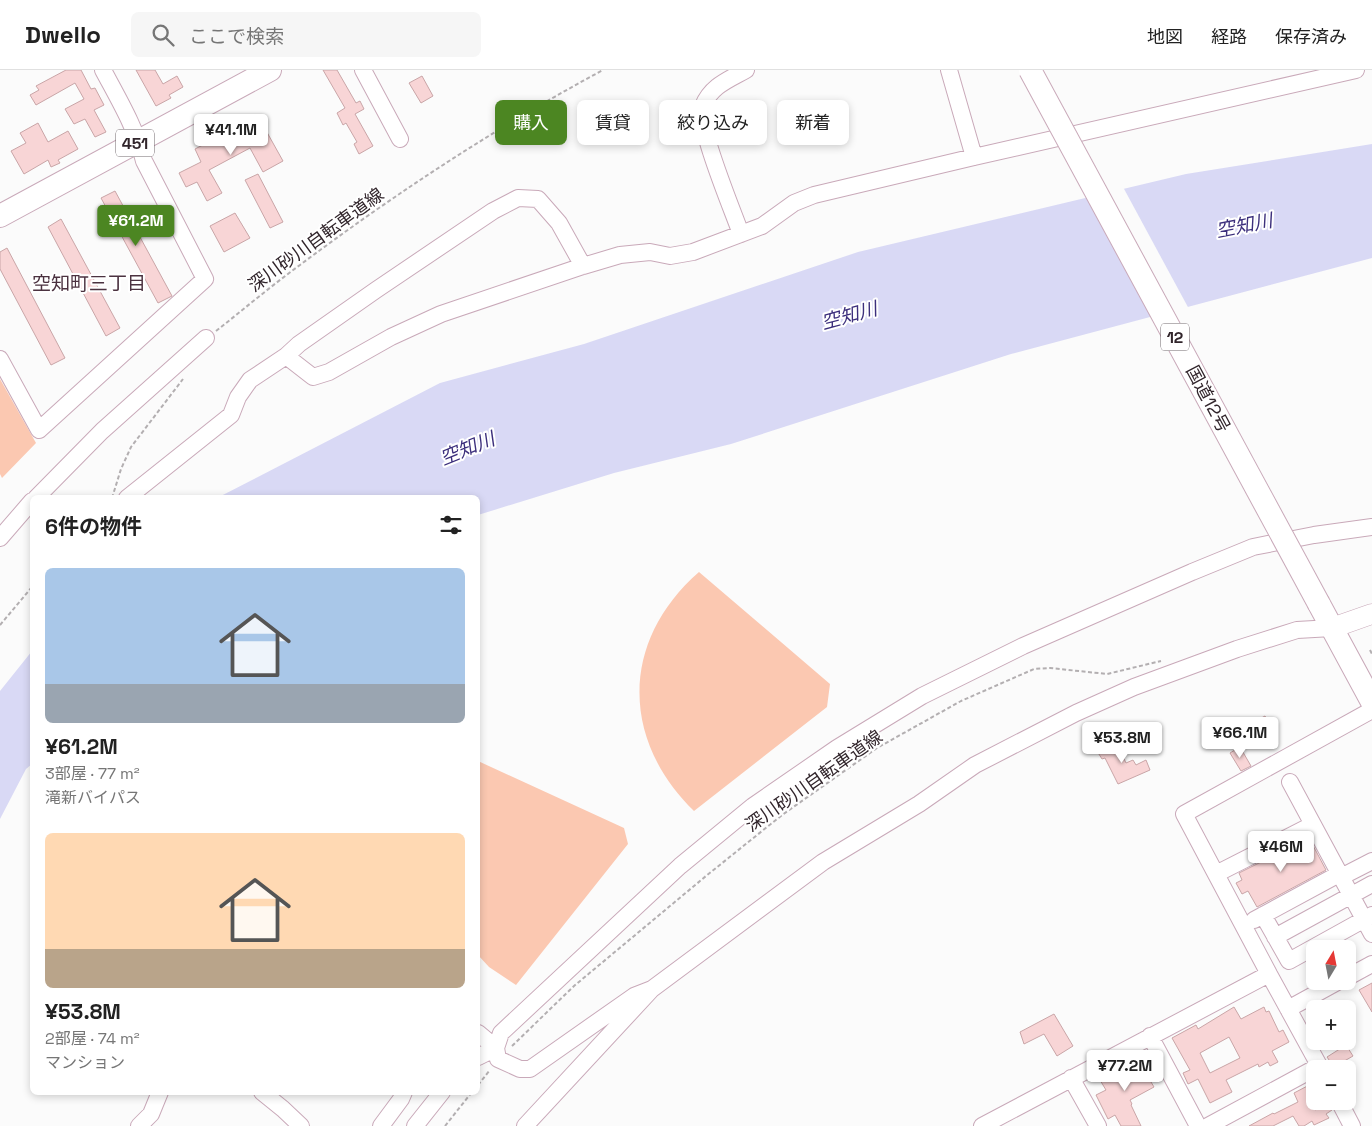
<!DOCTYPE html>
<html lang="ja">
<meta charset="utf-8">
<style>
:root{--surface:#fff;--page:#f6f6f6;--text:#222;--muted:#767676;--line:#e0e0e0;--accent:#4c8622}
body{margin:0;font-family:"Space Grotesk","Noto Sans JP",sans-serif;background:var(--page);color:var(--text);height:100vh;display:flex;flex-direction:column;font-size:19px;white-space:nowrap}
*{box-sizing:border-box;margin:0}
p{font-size:16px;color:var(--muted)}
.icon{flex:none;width:28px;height:28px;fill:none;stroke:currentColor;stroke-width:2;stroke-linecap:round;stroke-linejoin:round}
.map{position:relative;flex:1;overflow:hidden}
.side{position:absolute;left:30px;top:425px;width:450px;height:600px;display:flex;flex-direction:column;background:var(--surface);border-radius:8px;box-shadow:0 2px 8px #0003}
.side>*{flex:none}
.guide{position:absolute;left:495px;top:30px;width:475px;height:45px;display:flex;gap:10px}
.needle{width:32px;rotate:10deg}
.controls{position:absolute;left:1306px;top:870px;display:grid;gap:10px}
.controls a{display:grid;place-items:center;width:50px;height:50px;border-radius:8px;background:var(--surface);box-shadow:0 2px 8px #0003;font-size:25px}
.price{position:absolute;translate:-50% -42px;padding:0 11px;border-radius:5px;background:#fff;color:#222;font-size:16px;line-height:32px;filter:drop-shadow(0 1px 2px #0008)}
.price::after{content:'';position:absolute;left:50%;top:30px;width:15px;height:11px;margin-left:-8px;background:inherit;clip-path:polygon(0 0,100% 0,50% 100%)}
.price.selected{background:var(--accent);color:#fff}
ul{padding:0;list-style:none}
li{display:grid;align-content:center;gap:10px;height:265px;padding:0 15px}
li span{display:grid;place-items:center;height:155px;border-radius:8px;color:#555}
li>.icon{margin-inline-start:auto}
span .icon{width:90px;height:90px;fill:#fffc;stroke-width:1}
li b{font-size:21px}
h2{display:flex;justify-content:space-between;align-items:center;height:60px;padding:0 15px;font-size:21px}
.pill{padding:0 18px;border-radius:8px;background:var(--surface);box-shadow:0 2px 8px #0003;font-size:18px;line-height:45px}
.pill.selected{background:var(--accent);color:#fff}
header{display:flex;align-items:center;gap:30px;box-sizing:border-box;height:70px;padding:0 25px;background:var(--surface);border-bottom:1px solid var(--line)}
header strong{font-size:24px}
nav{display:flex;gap:28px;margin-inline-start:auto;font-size:18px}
.search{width:350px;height:45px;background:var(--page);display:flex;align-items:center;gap:12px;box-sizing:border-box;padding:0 18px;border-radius:8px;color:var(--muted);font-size:19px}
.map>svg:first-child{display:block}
.green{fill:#fbc8b1}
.water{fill:#d9d9f5}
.pier{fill:#fbfbfb}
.building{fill:#f8d5d6;stroke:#c9a5a7;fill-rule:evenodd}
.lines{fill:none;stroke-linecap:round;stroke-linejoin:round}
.minor-casing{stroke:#c9a9b9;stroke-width:18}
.major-casing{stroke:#c9a9b9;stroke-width:21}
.highway-casing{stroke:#c9a9b9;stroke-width:24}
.path{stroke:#b3afb1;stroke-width:2;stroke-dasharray:4 2.5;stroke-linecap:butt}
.minor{stroke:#fff;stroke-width:16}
.major{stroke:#fff;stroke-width:20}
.highway{stroke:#fff;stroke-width:22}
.highway-bridge-casing{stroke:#c9a9b9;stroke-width:24;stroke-linecap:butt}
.highway-bridge{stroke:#fff;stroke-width:22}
.labels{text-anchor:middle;stroke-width:4;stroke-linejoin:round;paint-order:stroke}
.shield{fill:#fff;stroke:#6f666b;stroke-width:1}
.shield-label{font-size:16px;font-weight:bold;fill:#31252b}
.street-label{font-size:18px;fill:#31252b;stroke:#fff}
.water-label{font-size:19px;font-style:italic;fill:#3c2f7c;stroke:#fff}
.neighbourhood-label{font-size:19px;fill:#4b3240;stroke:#fff}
</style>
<header>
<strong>Dwello</strong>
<div class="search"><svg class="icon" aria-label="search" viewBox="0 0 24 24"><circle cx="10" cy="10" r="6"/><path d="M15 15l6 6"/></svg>ここで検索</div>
<nav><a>地図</a><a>経路</a><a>保存済み</a></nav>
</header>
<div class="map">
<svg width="1372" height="1056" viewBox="0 0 1372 1056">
<rect width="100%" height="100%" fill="#fbfbfb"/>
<path class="green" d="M0,309L36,373L2,408L0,404Z
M699,502L830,614L827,637L694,741C620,669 621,570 699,502Z
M478,691L624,758L628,774L516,915L489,897L478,885Z"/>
<path class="water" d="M1372,74V188L1011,284L731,374L614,403L478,445V428H217L440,313L584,274L858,182L1186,104Z
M32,581V694L26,699L0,749V621Z"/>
<path class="pier" d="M1123,117L1189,239L1152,249L1085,125Z"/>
<path class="building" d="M66,0H81L91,19L95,18L104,35L94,40L106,62L95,67L85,49L74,54L65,39L84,29L75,13L36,35L30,25L39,20L36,16Z
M136,0H155L163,14L177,6L183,17L169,25L171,28L156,36Z
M323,0H337L356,33L360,31L364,39L355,44L373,76L359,84L354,74L357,72L346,53L343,55L337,43L345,38Z
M422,6L433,26L421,33L409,13Z
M259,48L283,91L263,102L250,78L209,100L222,123L207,131L197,112L186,117L179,103L201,92L195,79L232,60L233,63Z
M38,53L48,72L68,61L78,79L58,90L60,93L51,97L48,90L24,104L11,81L26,73L20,63Z
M258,104L283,152L270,158L245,110Z
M115,121L172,226L158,233L101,128Z
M235,143L250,168L224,182L210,156Z
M61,149L120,258L106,266L48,157Z
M7,178L65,288L51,295L0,199V182Z
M1265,646L1273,660L1266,664L1268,666L1249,676L1241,661L1255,654L1254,652Z
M1116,672L1126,693L1133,690L1136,695L1146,690L1150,700L1118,714L1105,688L1102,689L1097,681Z
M1240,677L1251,696L1241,701L1230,683Z
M1309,768L1326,800L1257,837L1248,821L1242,824L1236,813L1242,810L1239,803Z
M1372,913V942L1359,920Z
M1234,937L1241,949L1264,937L1266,942L1269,941L1279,962L1283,960L1289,972L1272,981L1278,992L1270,996L1268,992L1259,997L1258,994L1226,1010L1232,1022L1210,1033L1198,1009L1188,1014L1183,1003L1190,1000L1172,968L1196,955L1198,959ZM1229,967L1240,988L1210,1003L1200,983Z
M1054,944L1073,976L1057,986L1044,964L1024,974L1020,962Z
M1346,975L1353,986L1334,997L1327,987Z
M1144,987L1150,1000L1145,1002L1154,1017L1130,1030L1132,1034L1131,1035L1141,1056H1121L1115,1045L1108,1049L1096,1025L1106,1020L1100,1010Z
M1315,1012V1040L1329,1033L1332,1040L1326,1044L1329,1048L1314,1055L1312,1051L1304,1056H1299L1293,1046L1273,1056H1249L1273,1043L1274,1044L1298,1032L1294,1023Z"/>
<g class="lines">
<g class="minor-casing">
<path id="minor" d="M363,0L400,69
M949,0L974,87
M741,164C733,141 696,54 703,36C711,16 728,10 746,0
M286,286L313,307L329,302L391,267L441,244L583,196L620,185L650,182L670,186L693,182L762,156L794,133L814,125L974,87L1356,0
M0,289L39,360L205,209L144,91C136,58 119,30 103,0
M36,428L102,361L206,268
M127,428L231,345L238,327L250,310L286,286L299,274L376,220L493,141L518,128L538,129L559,153L583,196
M0,468L32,431
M1290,712L1372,864
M1216,804L1312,755
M1341,807L1372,791
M1263,845L1289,891L1372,845
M1254,850L1339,804
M1275,867L1372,814
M1269,904L1184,744L1372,640
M1348,907L1372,894
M652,919L634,926L530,999H520L498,989L496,978L501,963L680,796L753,736L837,678L922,626L1023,576L1192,502L1253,477L1314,465L1372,457
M1288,939L1339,911
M478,963L496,978
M1150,966L1198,1056
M478,987L496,978
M1071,1008L1098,1056
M262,1022L283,1039L301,1056
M1339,1031L1352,1056
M139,1056L151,1044L160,1022
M381,1056L401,1029L404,1022
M415,1056L442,1022
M525,1056L652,919L823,792L919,734L975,695L1076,643L1134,617L1237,579L1297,560L1332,558
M982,1056L1269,904L1321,999
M1208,1056L1319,996"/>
</g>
<g class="major-casing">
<path id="major" d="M1332,558L1372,544"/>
</g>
<g class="highway-casing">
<path id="highway" d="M0,146L270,0
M1319,534L1372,632"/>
</g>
<path class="path" d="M216,261C244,239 271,216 300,195C396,123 497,57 603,0
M112,428L121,399L131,377L183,309
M0,555L32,517
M1370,580L1372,584
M512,976L574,916L706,806L782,745L877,678L961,631L1034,599L1050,598L1107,604L1161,591
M478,1015L490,1000
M445,1056L472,1022"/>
<use href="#minor" class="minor"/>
<use href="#major" class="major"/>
<use href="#highway" class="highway"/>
<g class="highway-bridge-casing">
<path id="highway-bridge" d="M1030,0L1319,534"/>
</g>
<use href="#highway-bridge" class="highway-bridge"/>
</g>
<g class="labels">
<g class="shield">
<rect x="116" y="59.5" width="38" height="27" rx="4"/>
<rect x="1161" y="253.5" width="28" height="27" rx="4"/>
</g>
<g class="shield-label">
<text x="135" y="79">451</text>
<text x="1175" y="273">12</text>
</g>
<g class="street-label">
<text transform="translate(316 170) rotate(-36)" y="6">深川砂川自転車道線</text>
<text transform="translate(1208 329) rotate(62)" y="6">国道12号</text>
<text transform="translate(814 711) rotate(-35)" y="6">深川砂川自転車道線</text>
</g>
<g class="water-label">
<text transform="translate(1244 155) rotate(-11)" y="7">空知川</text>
<text transform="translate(849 245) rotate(-15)" y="7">空知川</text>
<text transform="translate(467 378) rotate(-22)" y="7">空知川</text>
</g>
<g class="neighbourhood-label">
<text x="89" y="220">空知町三丁目</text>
</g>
</g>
</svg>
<div class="controls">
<a><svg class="needle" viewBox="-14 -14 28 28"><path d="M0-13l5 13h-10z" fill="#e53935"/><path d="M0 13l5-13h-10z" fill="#767676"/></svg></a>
<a>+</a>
<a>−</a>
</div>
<b class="price" style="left:231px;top:86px">¥41.1M</b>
<b class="price selected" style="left:136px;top:177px">¥61.2M</b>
<b class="price" style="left:1240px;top:689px">¥66.1M</b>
<b class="price" style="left:1122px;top:694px">¥53.8M</b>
<b class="price" style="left:1281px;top:803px">¥46M</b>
<b class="price" style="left:1125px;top:1022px">¥77.2M</b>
<div class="guide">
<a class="pill selected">購入</a>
<a class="pill">賃貸</a>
<a class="pill">絞り込み</a>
<a class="pill">新着</a>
</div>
<section class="side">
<h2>6件の物件<svg class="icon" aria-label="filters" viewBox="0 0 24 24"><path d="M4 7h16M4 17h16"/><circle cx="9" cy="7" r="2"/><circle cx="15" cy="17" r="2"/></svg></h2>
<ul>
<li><span style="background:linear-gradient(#a9c7e8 75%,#9aa5b1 0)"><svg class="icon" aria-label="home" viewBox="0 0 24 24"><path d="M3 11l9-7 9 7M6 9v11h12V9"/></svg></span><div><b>¥61.2M</b><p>3部屋 · 77 m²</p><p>滝新バイパス</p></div></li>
<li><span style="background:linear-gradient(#ffd9b3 75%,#b9a48a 0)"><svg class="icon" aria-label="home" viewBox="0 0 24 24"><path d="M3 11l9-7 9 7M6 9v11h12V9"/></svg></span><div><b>¥53.8M</b><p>2部屋 · 74 m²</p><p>マンション</p></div></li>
</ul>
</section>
</div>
